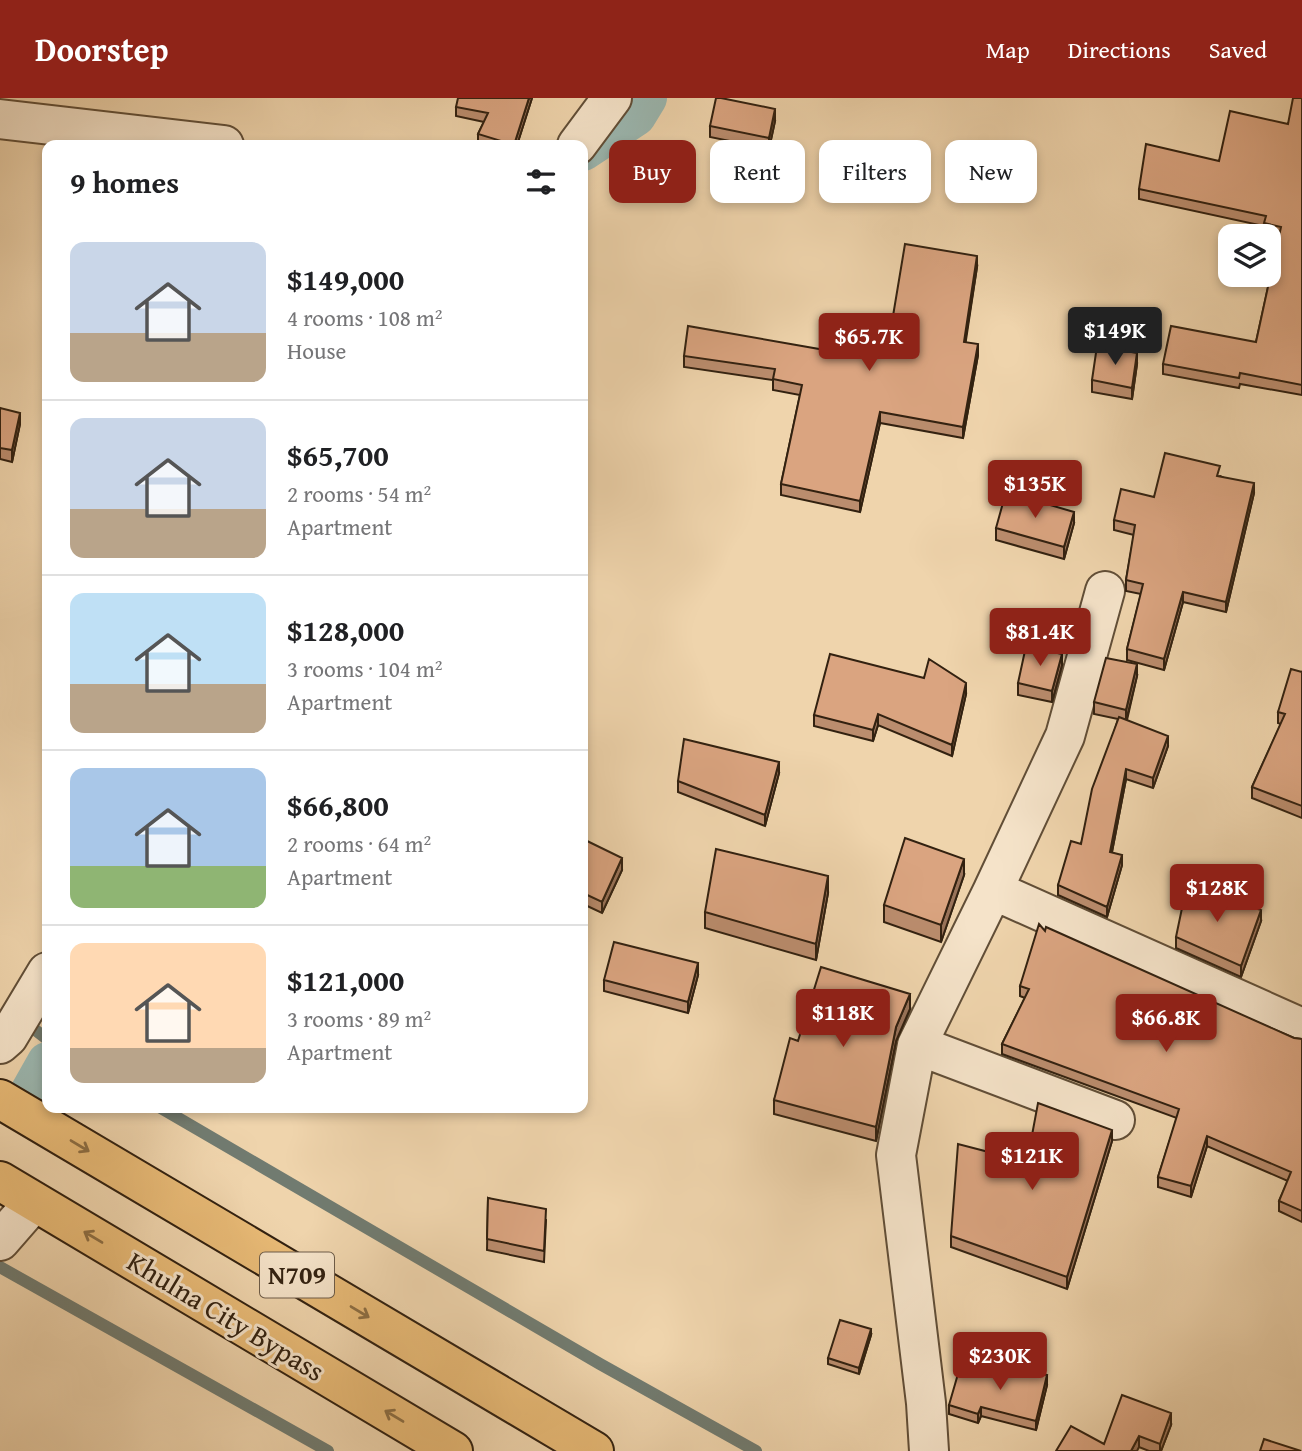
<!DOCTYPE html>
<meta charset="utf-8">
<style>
:root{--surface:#fff;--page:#f6f6f6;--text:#202124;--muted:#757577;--line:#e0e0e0;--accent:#8f2418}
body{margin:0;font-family:"Gentium Book Plus",serif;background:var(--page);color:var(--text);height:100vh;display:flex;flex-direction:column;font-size:26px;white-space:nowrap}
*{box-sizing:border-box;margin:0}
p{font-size:23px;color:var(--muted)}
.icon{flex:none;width:38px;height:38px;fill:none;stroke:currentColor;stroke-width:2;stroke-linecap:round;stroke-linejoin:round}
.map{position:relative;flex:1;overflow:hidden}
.side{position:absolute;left:42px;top:42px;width:546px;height:973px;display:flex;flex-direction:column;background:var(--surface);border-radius:14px;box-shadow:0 4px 10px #0003}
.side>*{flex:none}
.guide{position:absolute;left:609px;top:42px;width:588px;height:63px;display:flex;gap:14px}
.controls{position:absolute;left:1218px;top:126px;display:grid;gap:14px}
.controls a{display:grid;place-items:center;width:63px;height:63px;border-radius:14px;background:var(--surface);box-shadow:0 4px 10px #0003;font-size:35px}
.price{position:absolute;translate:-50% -60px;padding:0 16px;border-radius:7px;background:var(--accent);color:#fff;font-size:23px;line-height:46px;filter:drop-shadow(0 2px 4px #0008)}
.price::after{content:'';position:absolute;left:50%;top:42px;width:21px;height:16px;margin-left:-10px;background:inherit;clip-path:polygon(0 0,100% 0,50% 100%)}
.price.selected{background:#222;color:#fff}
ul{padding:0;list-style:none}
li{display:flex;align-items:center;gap:21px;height:175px;padding:0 28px}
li+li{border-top:2px solid var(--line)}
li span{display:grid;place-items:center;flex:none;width:196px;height:140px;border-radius:14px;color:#555}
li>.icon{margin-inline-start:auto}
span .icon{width:84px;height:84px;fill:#fffc;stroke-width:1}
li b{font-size:30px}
h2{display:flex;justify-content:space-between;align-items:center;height:84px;padding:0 28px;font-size:30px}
.pill{padding:0 24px;border-radius:14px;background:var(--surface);box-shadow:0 4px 10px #0003;font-size:24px;line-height:63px}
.pill.selected{background:var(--accent);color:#fff}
header{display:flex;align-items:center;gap:42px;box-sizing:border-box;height:98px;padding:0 35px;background:var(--accent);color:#fff}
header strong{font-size:33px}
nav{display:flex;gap:38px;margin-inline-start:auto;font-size:24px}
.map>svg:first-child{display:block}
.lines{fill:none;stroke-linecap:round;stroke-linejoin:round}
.stream{stroke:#717b70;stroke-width:12}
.canal{stroke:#9bb7b0;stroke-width:40}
.minor-casing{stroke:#614e37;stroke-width:42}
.highway-casing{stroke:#322110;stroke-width:42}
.minor{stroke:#f5e3c9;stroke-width:38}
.highway{stroke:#e8ba76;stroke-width:38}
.wall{fill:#bb8d6e;stroke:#322110;stroke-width:2}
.shaded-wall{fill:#99735a;stroke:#322110;stroke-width:2}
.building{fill:#daa480;stroke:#322110;stroke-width:2}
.oneway{stroke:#8d6e43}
.labels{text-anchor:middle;stroke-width:6;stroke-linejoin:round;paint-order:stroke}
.shield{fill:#f5e3c9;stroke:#6c5b48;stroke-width:2}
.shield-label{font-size:26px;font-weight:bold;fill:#322110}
.street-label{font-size:28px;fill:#322110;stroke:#f5e3c9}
</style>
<header>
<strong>Doorstep</strong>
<nav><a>Map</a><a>Directions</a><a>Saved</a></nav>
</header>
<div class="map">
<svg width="1302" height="1353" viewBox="0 0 1302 1353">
<rect width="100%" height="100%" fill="#efd4ac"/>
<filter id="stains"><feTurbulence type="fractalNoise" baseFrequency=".00286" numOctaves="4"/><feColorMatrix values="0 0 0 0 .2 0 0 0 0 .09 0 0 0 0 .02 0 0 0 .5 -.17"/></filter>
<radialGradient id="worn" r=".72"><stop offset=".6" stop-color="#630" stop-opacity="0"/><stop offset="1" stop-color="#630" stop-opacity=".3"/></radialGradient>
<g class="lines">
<path class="stream" d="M34,931L47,941
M161,1010L600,1266L756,1353
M0,1169L328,1353"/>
<path class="canal" d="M583,53L636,18L647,0
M25,1003L47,964"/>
<g class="minor-casing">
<path id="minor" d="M0,21L224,47
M577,47L612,0
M993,792L1065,638L1105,493
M0,946L8,939L47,874
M917,947L1115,1022
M0,1143L34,1104
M929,1353L926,1305L896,1057L917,947L993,792L1302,930"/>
</g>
<g class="highway-casing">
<path id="highway" d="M0,1001L594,1353
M0,1083L453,1353"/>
</g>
<use href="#minor" class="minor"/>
<use href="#highway" class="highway"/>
</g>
<path class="wall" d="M532,0L517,47H482L478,46V36L484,24L456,18V9Z
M1302,0V297L1240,286L1239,290L1163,276V266L1256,244L1279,139L1264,135V128L1139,101V91L1219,63L1288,26Z
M775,23L769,51L710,39V28Z
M977,169L965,244L978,257L963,340L880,325L860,414L781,397V386L800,297L773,292V282L684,269V258L848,256L888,248Z
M1137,266L1132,301L1092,294V282Z
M0,310L20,326L12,364L0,361Z
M1220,378L1254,395L1226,514L1183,504L1164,572L1127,562V551L1141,496L1126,493V482L1134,437L1114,432V422L1154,399Z
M1074,425L1064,461L996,442V430Z
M1062,567L1052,604L1018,597V585Z
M1302,574V720L1252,700V689L1281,626L1278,625V614Z
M1137,578L1127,622L1168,648L1153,690L1126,681L1112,754L1122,767L1107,819L1058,797V787L1081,746L1118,621L1094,616V604Z
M966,596L952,658L878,627L873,643L814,628V617Z
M779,675L765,728L678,694V683Z
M583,741L622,772L602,815L583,806Z
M964,777L941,844L884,824V807Z
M828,795L816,862L705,830V814Z
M1261,823L1241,879L1176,850V839Z
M1045,833L1294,940L1302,941V1124L1279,1113V1103L1288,1083L1207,1048L1191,1099L1158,1089V1079L1177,1020L1002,956V946L1025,900L1020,898V888Z
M698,877L688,915L604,893V882Z
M910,911L896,943L876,1043L774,1016V1002L798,943Z
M1112,1043L1067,1191L951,1149V1138L1027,1064Z
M488,1100L546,1122L544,1164L487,1152Z
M871,1237L859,1276L828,1266V1260Z
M998,1280L1047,1287L1036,1332L981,1318L978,1325L949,1316V1307Z
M1171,1327L1161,1353H1149L1139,1349L1104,1346Z"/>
<path class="shaded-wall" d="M529,0H532L517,47H514Z
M775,11V23L769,51V40Z
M977,158V169L964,255V244Z
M978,246V257L963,340V329Z
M1137,255V266L1132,301V290Z
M880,314V325L860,414V403Z
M20,315V326L12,364V352Z
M1254,385V395L1226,514V504Z
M1074,414V425L1064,461V449Z
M1183,494V504L1164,572V561Z
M1062,556V567L1052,604V593Z
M1137,566V578L1126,623V612Z
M966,585V596L952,658V647Z
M878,616V627L873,643V632Z
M1168,638V648L1153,690V680Z
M779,664V675L765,728V717Z
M1126,671V681L1110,764V754Z
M1122,757V767L1107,819V809Z
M622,760V772L602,815V804Z
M964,761V777L941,844V827Z
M828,778V795L816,862V846Z
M1261,812V823L1241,879V868Z
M698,865V877L688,915V904Z
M910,896V911L896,943L876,1043V1029L896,929Z
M1112,1032V1043L1067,1191V1179Z
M1207,1038V1048L1191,1099V1088Z
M871,1231V1237L859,1276V1270Z
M1047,1277V1287L1036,1332V1323Z
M981,1309V1318L978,1325V1316Z
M1171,1315V1327L1161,1353H1160V1346Z
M1139,1338V1349L1137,1353H1131Z"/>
<path class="building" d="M458,0H529L514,47L478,36L488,15L456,9Z
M716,0H721L775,11L769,40L710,28Z
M1293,0H1302V287L1240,275L1239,280L1163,266L1171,228L1256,244L1281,129L1264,125L1266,118L1139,91L1146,46L1219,63L1230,13L1288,26Z
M905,146L977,158L964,244L978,246L963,329L880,314L860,403L781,386L802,287L773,281L775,271L684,258L688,228L848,256L852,240L888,248Z
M1097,248L1137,255L1132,290L1092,282Z
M0,310L20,315L12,352L0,350Z
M1165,355L1220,368L1217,378L1254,385L1226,504L1183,494L1164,561L1127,551L1143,486L1126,482L1135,427L1114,422L1121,391L1154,399Z
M1006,394L1074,414L1064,449L996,430Z
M1026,548L1062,556L1052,593L1018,585Z
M830,556L924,580L929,561L966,585L952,647L878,616L873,632L814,617Z
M1106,560L1137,566L1126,612L1094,604Z
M1291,571L1302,574V708L1252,689L1285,616L1278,614Z
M1119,619L1168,638L1153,680L1126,671L1110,754L1122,757L1107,809L1058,787L1071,743L1081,746L1092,691Z
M684,641L779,664L765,717L678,683Z
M905,740L964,761L941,827L884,807Z
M583,741L622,760L602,804L583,795Z
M716,751L828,778L816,846L705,814Z
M1187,786L1261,812L1241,868L1176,839Z
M1039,826L1045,833L1046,829L1294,940L1302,941V1113L1279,1103L1291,1074L1207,1038L1191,1088L1158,1079L1179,1011L1002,946L1029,891L1020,888Z
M614,844L698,865L688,904L604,882Z
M821,869L910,896L896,929L876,1029L774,1002L790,940L798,943Z
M1038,1005L1112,1032L1067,1179L951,1138L958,1046L1027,1064Z
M488,1100L546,1111L544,1153L487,1141Z
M840,1222L871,1231L859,1270L828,1260Z
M1001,1266L1047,1277L1036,1323L981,1309L978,1316L949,1307L960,1269L998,1280Z
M1122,1297L1171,1315L1160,1346L1139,1338L1131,1353H1056L1071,1328L1104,1346Z
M1264,1341L1301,1353H1260Z"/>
<defs><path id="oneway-shaft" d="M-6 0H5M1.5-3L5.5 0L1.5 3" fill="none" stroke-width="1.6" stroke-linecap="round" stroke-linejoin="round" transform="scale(1.75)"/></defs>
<g class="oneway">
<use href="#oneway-shaft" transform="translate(80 1048) rotate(31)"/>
<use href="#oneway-shaft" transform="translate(93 1139) rotate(-149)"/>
<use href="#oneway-shaft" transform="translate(360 1214) rotate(31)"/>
<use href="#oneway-shaft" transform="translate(394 1318) rotate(-149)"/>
</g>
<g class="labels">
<rect class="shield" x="260" y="1154.5" width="74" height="45" rx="5"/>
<g class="shield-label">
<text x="297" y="1186">N709</text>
</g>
<g class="street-label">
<text transform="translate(226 1218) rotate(31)" y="10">Khulna City Bypass</text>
</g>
</g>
<rect width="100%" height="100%" filter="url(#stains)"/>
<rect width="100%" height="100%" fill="url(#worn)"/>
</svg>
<div class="controls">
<a><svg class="icon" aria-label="layers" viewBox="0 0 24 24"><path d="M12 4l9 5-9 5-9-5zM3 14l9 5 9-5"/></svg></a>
</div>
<b class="price selected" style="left:1115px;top:269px">$149K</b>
<b class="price" style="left:869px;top:275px">$65.7K</b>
<b class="price" style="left:1035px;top:422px">$135K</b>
<b class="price" style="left:1040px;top:570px">$81.4K</b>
<b class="price" style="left:1217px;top:826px">$128K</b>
<b class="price" style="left:843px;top:951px">$118K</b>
<b class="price" style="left:1166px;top:956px">$66.8K</b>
<b class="price" style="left:1032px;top:1094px">$121K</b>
<b class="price" style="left:1000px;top:1294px">$230K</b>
<div class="guide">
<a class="pill selected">Buy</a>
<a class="pill">Rent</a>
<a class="pill">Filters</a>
<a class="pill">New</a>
</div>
<section class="side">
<h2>9 homes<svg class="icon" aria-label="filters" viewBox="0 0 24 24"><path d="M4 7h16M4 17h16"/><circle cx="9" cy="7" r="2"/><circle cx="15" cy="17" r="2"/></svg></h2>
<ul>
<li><span style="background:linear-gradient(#c9d6e8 65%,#b9a48a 0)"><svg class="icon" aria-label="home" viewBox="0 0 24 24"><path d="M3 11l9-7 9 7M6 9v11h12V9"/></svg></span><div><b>$149,000</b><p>4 rooms · 108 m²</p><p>House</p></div></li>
<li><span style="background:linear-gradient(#c9d6e8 65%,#b9a48a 0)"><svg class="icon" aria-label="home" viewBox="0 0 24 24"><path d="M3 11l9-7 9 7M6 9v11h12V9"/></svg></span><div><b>$65,700</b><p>2 rooms · 54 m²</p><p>Apartment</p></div></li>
<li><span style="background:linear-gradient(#bfe0f5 65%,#b9a48a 0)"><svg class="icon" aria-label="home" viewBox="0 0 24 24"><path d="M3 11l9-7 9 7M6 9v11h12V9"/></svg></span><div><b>$128,000</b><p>3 rooms · 104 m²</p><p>Apartment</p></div></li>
<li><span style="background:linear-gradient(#a9c7e8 70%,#8fb573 0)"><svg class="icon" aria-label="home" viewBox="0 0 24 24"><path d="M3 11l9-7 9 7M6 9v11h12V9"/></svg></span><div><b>$66,800</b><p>2 rooms · 64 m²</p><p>Apartment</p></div></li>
<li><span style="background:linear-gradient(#ffd9b3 75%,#b9a48a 0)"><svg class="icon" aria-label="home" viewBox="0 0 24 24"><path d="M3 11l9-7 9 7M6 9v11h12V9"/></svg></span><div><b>$121,000</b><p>3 rooms · 89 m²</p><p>Apartment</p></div></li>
</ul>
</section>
</div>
